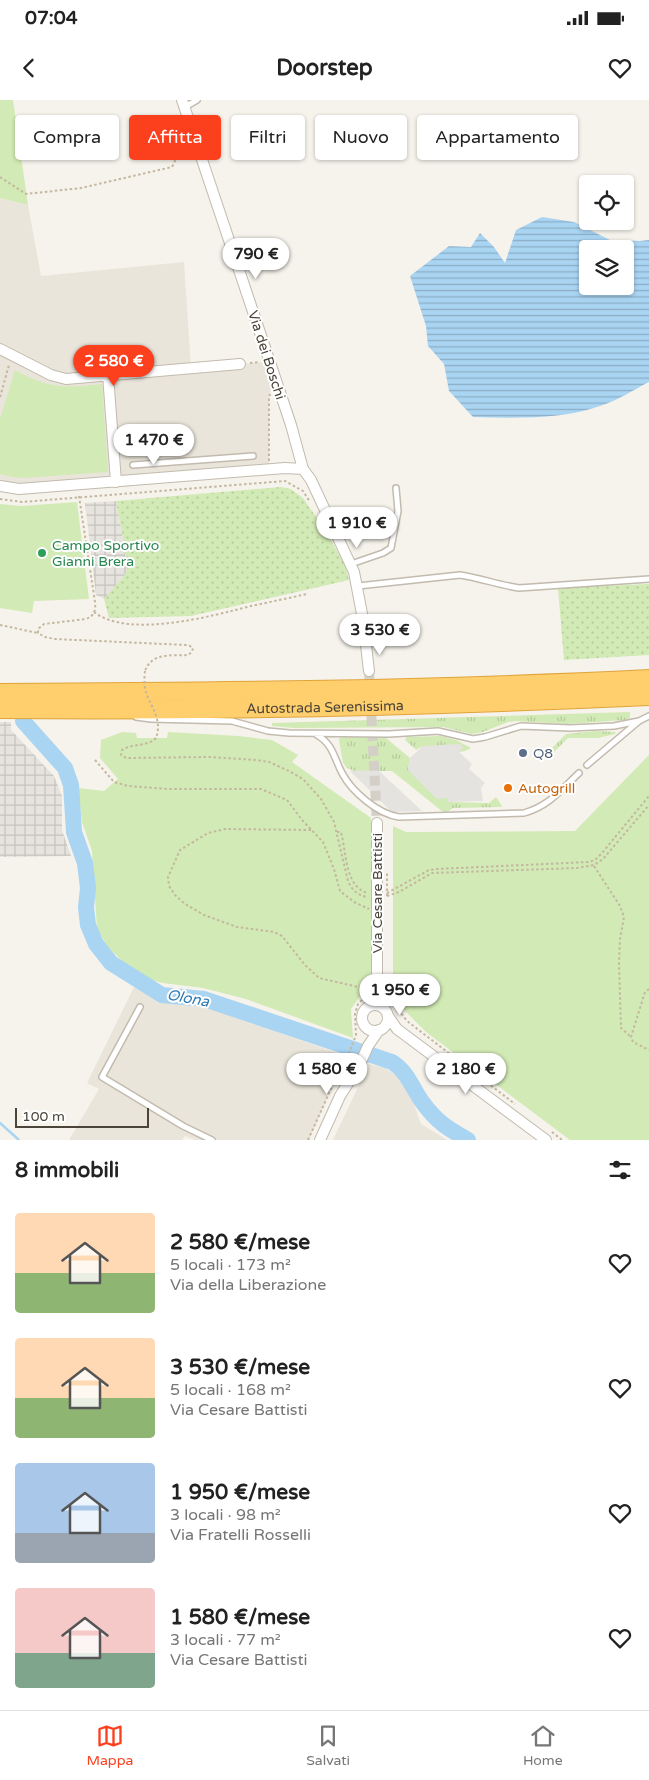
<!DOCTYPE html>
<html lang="it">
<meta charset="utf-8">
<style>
:root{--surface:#fff;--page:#f2f2f2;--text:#222;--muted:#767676;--line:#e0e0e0;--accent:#fc3f1d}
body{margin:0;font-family:"Varela Round",sans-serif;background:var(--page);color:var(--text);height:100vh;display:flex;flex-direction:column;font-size:19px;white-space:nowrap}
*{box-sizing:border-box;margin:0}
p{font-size:16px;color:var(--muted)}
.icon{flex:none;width:28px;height:28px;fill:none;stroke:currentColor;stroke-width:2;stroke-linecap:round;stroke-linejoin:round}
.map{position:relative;height:1040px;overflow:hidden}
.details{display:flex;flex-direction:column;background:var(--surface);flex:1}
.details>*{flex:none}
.top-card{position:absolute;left:15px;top:15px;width:620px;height:45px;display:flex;gap:10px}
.buttons{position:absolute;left:579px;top:75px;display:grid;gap:10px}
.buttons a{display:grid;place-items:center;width:55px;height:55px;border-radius:5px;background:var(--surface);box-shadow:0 1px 4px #0004;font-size:25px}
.scale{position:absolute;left:15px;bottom:12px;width:134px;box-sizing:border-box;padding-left:5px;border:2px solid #4b4439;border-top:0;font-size:14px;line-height:18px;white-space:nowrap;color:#4b4439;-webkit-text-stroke:4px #fff;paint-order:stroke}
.price{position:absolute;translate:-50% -42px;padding:0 11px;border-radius:18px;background:#fff;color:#222;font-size:16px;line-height:32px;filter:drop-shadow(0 1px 2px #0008)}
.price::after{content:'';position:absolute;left:50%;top:30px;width:15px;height:11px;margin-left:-8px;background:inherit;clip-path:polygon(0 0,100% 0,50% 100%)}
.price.active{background:var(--accent);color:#fff}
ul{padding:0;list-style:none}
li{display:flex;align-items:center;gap:15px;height:125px;padding:0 15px}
li span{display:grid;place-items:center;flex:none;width:140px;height:100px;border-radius:5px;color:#555}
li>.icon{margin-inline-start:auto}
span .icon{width:60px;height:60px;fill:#fffc;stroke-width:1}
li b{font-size:21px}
h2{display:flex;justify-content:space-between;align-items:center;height:60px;padding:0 15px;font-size:21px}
.chip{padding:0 18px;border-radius:5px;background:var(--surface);box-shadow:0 1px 4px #0004;font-size:18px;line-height:45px}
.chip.active{background:var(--accent);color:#fff}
.status{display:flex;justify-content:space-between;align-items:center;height:35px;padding:0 25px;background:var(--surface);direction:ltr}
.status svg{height:14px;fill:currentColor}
header{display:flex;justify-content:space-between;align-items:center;height:65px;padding:0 15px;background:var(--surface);font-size:22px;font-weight:700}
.menu{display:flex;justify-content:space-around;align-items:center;height:70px;border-top:1px solid var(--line);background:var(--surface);font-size:14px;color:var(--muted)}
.menu a{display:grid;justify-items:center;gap:2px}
.menu .active{color:var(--accent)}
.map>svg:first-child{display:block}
.residential{fill:#eae5da}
.industrial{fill:url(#industrial-grid)}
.grass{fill:url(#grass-tufts)}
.park{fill:#d2eab5}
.garden{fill:url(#garden-dots)}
.parking{fill:#e5e3e0}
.water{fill:url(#water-rules);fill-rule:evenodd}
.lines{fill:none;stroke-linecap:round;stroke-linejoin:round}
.stream{stroke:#a9d4f2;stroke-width:2.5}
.river{stroke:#a9d4f2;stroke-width:16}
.minor-tunnel{stroke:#d4d0c8;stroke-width:10;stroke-dasharray:10 5;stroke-linecap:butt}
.service-casing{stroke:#c2bbae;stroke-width:8}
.minor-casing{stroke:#c2bbae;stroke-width:12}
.motorway-casing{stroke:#e0a43c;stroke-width:20}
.path{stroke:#c4b79f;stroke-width:2;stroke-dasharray:2.5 2.5;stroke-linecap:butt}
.service{stroke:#fff;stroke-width:5}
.minor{stroke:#fff;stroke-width:10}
.motorway{stroke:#ffcf6e;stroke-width:18}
.path-bridge{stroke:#c4b79f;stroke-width:2;stroke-dasharray:2.5 2.5;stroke-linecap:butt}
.leisure-dot{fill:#2e9e5b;stroke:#fff;stroke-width:2}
.service-dot{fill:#5c6f8a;stroke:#fff;stroke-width:2}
.food-dot{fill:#e8710a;stroke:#fff;stroke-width:2}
.labels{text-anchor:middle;stroke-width:4;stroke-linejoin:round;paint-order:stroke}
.street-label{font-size:14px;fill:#4b4439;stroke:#fff}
.leisure-label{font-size:14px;fill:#27864d;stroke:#fff;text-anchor:start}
.service-label{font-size:14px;fill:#4e5e75;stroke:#fff;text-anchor:start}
.food-label{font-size:14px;fill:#c56008;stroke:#fff;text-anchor:start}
.water-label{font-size:15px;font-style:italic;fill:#2e7ab2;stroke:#fff}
</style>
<div class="status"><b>07:04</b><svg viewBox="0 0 49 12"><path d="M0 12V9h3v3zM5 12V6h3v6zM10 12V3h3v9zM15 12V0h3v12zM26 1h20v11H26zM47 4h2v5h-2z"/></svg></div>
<header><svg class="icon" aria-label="back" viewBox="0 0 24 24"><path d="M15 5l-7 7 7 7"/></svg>Doorstep<svg class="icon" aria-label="heart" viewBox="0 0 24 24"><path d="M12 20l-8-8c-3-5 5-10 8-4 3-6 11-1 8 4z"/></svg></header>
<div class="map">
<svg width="649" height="1040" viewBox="0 0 649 1040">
<defs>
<pattern id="industrial-grid" width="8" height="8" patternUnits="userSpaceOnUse" patternTransform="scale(1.25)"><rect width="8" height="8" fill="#e6e2dd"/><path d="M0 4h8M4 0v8" fill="none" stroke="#c7c3be"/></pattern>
<pattern id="grass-tufts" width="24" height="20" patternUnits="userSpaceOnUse" patternTransform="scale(1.25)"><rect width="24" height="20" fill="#d2eab5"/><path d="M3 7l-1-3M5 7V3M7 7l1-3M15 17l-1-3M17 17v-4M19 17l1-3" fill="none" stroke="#b6ca9c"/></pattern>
<pattern id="garden-dots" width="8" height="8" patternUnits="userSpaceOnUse" patternTransform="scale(1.25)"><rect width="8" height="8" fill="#d2eab5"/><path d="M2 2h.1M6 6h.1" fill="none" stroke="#b6ca9c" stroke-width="1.8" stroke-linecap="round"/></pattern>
<pattern id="water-rules" width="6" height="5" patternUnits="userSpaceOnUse" patternTransform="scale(1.25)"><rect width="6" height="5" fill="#a9d4f2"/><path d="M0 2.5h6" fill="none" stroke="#8caec5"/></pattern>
</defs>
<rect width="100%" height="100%" fill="#f6f3ec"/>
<path class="residential" d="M0,98L28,105L41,176L184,162L191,268L265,262L272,282L269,299V370L0,386Z
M134,887L162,902L207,908L346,956L309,1040H195L185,1036L182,1040H69L99,989L87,983Z
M369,964L385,968L397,976L408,987L421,1024L447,1040H333Z"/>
<path class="industrial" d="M116,401L123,438L127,471L124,476L104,499L96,495L85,403Z
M0,622H11V630L54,676L62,696V730L71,756L0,757Z"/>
<path class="grass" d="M630,612V618L625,620L567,624L516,621L508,622L483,632L472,634L443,627L294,628L272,626V623Z
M595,631L616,632L615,634L598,638H568L551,655V659L546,658L544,656L566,634Z
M441,636L456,640L471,648C459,657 437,648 423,646L416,650L405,640L406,637Z
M344,637L386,638L410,658L408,670L448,698L449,702L489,703L496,697L502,706L501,707L453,708L446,713L443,712L392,671H354L347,668L343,663L339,640V638Z"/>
<path class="park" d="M0,0H13L28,105L0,98Z
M15,270C50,289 63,288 102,284L108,372L24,378L12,377L0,374V319Z
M77,402L89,499L34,501L32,513L0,508V404L21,406Z
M122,632L136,633L137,638H167L168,632L238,636L272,640L298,655L292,662L371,718L373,887L368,885L351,909L353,938L246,899L203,888L163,883L148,879L123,862L107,846L97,828L92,751L82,722L78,688L104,691L118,679L100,658L101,640Z
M649,655V1040H570L426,932L396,902L393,890V726L406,732L575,731Z"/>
<path class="garden" d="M281,387L291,389L303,398L324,428L345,465L349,480L191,516L109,518L104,499L124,476L127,471L123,438L116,401Z
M649,484V555L564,560L558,488Z"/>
<path class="parking" d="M460,644L463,647L459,652L472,664L469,669L485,683L481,688L483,701L448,702V698L437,699L408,670L410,658L423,646Z
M378,670L422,711L392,712L350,671Z"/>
<path class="water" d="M542,117L574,122L610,140L640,141L649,140V282C633,290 617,301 600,306C560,320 515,318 473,317L449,291L444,264L428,246L426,226L410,176L449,146L471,147L480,133L494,147L505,163L516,130ZM588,149H625V186H588Z"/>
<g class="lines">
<path class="stream" d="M0,1023L19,1040"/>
<path class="river" d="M23,621L65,668L71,685L74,732L85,763L88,788L86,807L88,825L96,844L111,863L162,895L204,899L392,962C408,972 412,988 423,1003C437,1022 447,1028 468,1040"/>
<path class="minor-tunnel" d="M369,571L377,723"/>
<g class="service-casing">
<path id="service" d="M185,7L197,0
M133,365L253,356
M351,464L383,453L391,448L398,411L396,388
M358,486L460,475C480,478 499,485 519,488L649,479
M136,617L151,619L232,621L268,631L289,633L389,634L438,631L473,639L485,637L521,626L570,628L614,626L639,621
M317,635C333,644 334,658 342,673C352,692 378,714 399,717L524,713C549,706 561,690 579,673
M587,665L639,621L649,616
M140,907L102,977L183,1026L212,1040"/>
</g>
<g class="minor-casing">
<path id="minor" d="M182,0L291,325L303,369L311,380L354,472L363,519L369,571
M0,249L51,275L66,279L240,264
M108,275L116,382
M0,386L19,389L285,368L303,369
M377,723V893L381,906
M362 918a13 13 0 1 1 26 0a13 13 0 1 1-26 0Z
M388,916L397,929L546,1040
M320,1040L340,996L360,964L368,946L379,930"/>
</g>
<g class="motorway-casing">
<g id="motorway">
<path d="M0,593C216,592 433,590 649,579"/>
<path id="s1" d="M0,609C216,611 433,606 649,596"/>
</g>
</g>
<path class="path" d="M0,77L26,94L81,88L172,67L180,50L187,43
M250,263L260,262
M0,297L9,265
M269,361V299L270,294
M79,396L95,502C96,511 94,516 86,519L44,524L38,529V533L45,537L55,539L186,545L190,546L193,548L192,552L188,555C171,556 152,552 145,571
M0,399L22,402L285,381L303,391L310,402
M94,512C129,539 212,516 251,506C270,502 289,498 307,494
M0,525L38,533
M156,638C148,647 132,643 122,650L121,655L126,658L210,657L256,660L269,662L289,671L303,679L321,699L334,722L348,781C352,790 357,795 367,797
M95,660L114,682L128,686L168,689H261L287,700L302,720L323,742L334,769L340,791L354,802L369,809
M311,730L225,729L208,733L180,750L168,777L169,786L175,795L185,804L204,815L237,827L274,832L282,836L305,865L319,878L367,889
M337,732H341L342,736C346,754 346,788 368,793
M594,766L620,806L624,817L620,839L619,864L621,928L631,937
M387,793L429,770L437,769L589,762L595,760L602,753L649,696
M387,796L399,792L432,773L577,768L594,765L603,759L649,705
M387,796V771
M649,889L645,892L631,937L633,942L649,950
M389,898L407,921L515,1004
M552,1032L562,1040
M308,1040L335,980L348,956L356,935L355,914L358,904L365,897L367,890"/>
<use href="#service" class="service"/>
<use href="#minor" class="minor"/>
<use href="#motorway" class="motorway"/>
<path class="path-bridge" d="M145,571C144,579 144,588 147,595C153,610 162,621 156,638"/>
</g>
<circle class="leisure-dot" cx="42" cy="453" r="5"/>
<circle class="service-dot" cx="523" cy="653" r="5"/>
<circle class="food-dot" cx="508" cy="688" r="5"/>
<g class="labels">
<g class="street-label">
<text transform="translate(267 255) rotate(72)" y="5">Via dei Boschi</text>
<text dy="5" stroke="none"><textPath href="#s1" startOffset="325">Autostrada Serenissima</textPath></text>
<text transform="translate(377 793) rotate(-90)" y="5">Via Cesare Battisti</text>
</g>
<g class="leisure-label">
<text x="52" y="450">Campo Sportivo<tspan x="52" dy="16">Gianni Brera</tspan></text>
</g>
<g class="service-label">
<text x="533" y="658">Q8</text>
</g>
<g class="food-label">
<text x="518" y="693">Autogrill</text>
</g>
<g class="water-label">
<text transform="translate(188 898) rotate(10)" y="5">Olona</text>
</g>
</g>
</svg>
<div class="buttons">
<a><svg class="icon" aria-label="locate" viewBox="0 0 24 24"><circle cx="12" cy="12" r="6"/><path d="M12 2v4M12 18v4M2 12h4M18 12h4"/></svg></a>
<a><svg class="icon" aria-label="layers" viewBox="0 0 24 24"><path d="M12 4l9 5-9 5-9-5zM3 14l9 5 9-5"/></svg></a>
</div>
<div class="scale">100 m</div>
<b class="price" style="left:256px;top:180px">790 €</b>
<b class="price active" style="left:114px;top:287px">2 580 €</b>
<b class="price" style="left:154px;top:366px">1 470 €</b>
<b class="price" style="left:357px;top:449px">1 910 €</b>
<b class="price" style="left:380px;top:556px">3 530 €</b>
<b class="price" style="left:400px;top:916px">1 950 €</b>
<b class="price" style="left:327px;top:995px">1 580 €</b>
<b class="price" style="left:466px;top:995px">2 180 €</b>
<div class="top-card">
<a class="chip">Compra</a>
<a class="chip active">Affitta</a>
<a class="chip">Filtri</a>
<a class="chip">Nuovo</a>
<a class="chip">Appartamento</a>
</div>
</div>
<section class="details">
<h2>8 immobili<svg class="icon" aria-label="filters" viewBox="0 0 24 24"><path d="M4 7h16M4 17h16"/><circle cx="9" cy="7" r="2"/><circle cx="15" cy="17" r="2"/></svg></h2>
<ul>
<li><span style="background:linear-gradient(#ffd9b3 60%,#8fb573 0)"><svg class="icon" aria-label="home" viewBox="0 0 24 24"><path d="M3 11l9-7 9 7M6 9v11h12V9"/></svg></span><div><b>2 580 €/mese</b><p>5 locali · 173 m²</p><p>Via della Liberazione</p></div><svg class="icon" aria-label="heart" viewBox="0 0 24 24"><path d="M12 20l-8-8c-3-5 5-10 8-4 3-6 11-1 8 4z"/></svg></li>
<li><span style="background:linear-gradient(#ffd9b3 60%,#8fb573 0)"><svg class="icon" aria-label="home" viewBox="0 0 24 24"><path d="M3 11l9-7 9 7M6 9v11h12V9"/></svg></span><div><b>3 530 €/mese</b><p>5 locali · 168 m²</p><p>Via Cesare Battisti</p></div><svg class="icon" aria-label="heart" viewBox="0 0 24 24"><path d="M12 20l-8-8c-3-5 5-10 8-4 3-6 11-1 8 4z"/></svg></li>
<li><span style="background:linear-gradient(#a9c7e8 70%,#9aa5b1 0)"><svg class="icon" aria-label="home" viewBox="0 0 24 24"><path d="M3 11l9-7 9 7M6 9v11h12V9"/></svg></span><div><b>1 950 €/mese</b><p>3 locali · 98 m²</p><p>Via Fratelli Rosselli</p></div><svg class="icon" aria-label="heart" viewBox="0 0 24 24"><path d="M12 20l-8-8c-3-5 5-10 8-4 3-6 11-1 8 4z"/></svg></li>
<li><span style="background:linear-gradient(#f6c9c9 65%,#7fa58c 0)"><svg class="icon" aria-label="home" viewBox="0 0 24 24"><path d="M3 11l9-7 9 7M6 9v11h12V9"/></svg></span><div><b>1 580 €/mese</b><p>3 locali · 77 m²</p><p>Via Cesare Battisti</p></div><svg class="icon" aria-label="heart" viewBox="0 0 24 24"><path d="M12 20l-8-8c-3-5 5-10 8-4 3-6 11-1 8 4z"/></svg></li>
</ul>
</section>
<nav class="menu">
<a class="active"><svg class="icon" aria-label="map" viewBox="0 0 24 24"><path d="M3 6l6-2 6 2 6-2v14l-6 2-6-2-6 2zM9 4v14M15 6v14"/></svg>Mappa</a>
<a><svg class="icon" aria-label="saved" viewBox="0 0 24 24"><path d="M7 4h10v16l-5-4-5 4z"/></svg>Salvati</a>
<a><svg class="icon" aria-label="home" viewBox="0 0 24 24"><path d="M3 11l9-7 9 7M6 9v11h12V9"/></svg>Home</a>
</nav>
